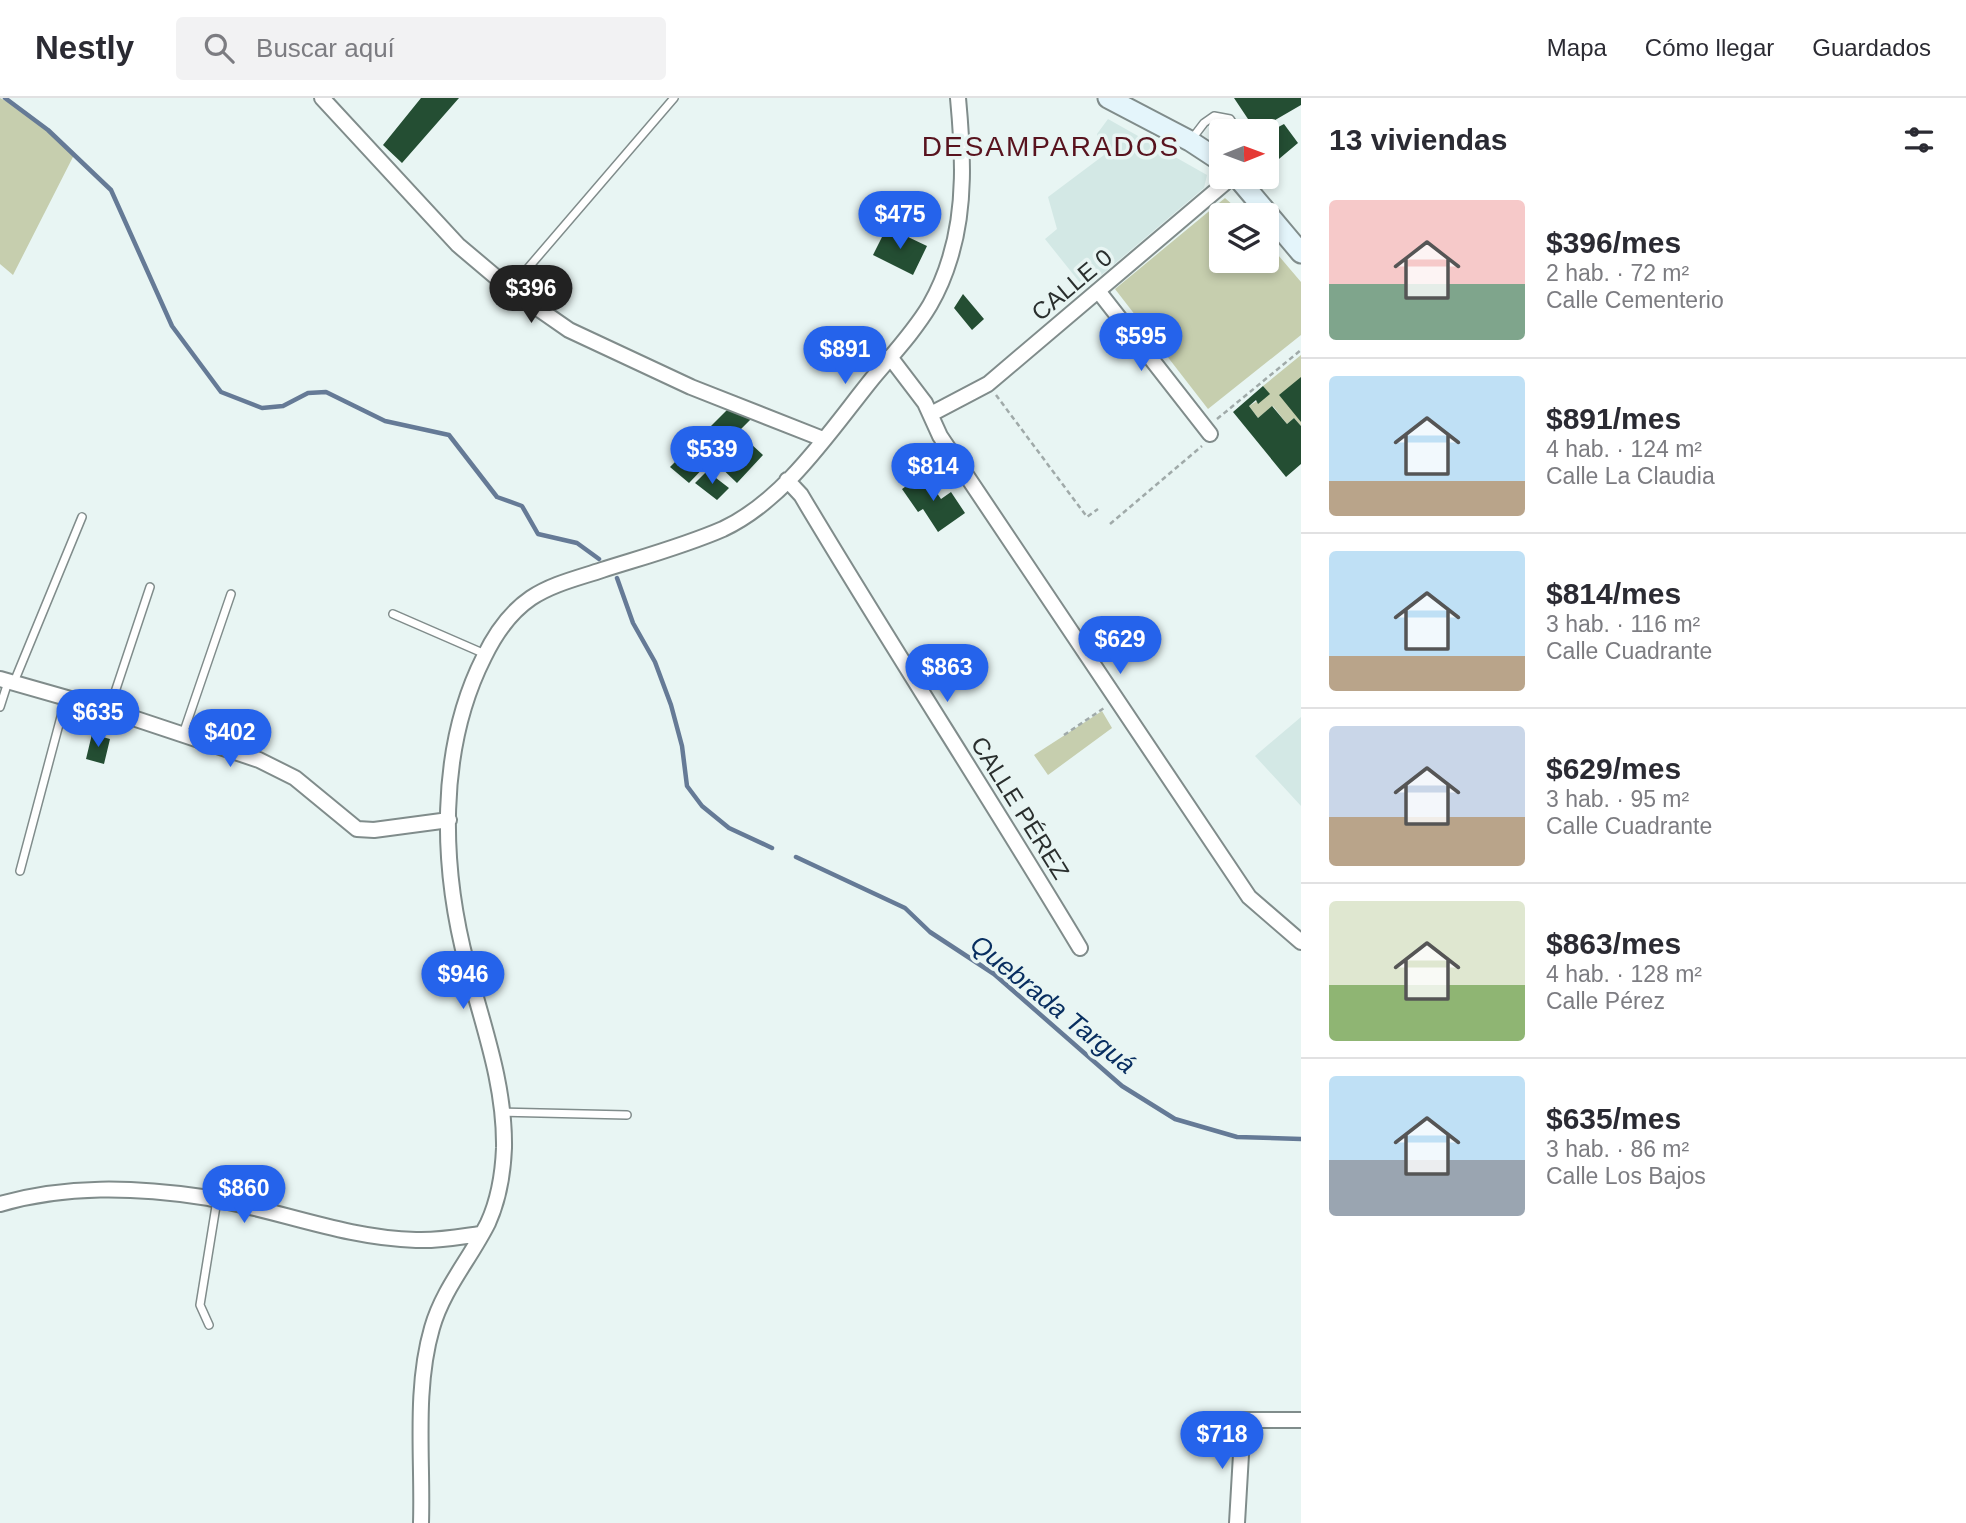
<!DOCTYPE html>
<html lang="es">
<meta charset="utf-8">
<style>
:root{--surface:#fff;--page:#f2f2f3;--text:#2b2b33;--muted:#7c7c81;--line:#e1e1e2;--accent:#2563eb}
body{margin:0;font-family:Helvetica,sans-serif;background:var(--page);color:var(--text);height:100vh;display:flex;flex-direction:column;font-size:26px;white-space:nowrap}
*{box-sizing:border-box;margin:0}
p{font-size:23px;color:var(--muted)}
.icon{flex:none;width:38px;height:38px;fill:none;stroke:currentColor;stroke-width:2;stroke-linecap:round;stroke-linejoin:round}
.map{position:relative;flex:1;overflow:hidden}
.sheet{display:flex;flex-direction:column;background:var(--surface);width:665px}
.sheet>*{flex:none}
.needle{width:46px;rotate:89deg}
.controls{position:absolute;left:1209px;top:21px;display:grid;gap:14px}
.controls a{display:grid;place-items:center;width:70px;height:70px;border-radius:7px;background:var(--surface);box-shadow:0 4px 10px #0003;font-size:35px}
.price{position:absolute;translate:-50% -60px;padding:0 16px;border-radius:24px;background:var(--accent);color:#fff;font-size:23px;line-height:46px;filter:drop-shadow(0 2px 4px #0008)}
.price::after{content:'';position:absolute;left:50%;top:42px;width:21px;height:16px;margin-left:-10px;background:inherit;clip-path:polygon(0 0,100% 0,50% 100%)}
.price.current{background:#222;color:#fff}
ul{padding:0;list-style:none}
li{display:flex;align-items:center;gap:21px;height:175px;padding:0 28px}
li+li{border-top:2px solid var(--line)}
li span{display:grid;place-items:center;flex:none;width:196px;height:140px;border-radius:7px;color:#555}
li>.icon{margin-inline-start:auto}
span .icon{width:84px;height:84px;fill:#fffc;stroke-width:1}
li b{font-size:30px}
h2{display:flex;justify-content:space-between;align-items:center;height:84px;padding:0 28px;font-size:30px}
header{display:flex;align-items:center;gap:42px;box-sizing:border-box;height:98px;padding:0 35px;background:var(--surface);border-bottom:2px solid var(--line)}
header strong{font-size:33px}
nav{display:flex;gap:38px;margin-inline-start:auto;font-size:24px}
.search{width:490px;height:63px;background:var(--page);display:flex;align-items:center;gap:18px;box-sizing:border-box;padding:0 24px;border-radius:7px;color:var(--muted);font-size:26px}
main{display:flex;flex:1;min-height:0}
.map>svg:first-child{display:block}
.built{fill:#d3e8e5}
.green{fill:#c6ceae}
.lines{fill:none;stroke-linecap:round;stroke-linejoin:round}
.stream{stroke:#657a96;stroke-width:4.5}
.building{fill:#244e33}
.lane-casing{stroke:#808c8b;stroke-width:10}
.street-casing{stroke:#808c8b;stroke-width:18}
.secondary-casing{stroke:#808c8b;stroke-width:23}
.path{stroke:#a0aaa9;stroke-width:2.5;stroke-dasharray:5 3.5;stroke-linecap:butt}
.lane{stroke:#fff;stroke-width:7}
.street{stroke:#fff;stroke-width:14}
.secondary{stroke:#e4f5fb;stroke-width:19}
.labels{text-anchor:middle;stroke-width:7;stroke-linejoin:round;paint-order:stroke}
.street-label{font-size:24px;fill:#2a2f2e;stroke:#e8f5f3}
.water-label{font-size:26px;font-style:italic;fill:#082e60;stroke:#e8f5f3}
.quarter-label{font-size:28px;letter-spacing:2px;fill:#58131e;stroke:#e8f5f3}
</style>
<header>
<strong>Nestly</strong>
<div class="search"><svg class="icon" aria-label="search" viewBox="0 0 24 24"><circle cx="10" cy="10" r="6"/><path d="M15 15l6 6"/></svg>Buscar aquí</div>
<nav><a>Mapa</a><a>Cómo llegar</a><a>Guardados</a></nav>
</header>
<main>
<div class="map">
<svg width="1301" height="1425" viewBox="0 0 1301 1425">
<rect width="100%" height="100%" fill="#e8f5f3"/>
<path class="built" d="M1108,21L1207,77L1204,90L1085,191L1045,141L1057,131L1048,99L1104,57L1097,36Z
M1301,619V708L1255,658Z"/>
<path class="green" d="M0,0L27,14L75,55L13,177L0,166Z
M1225,100L1244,117H1222V163H1267V144L1301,184V237L1208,311L1115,191Z
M1301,257V328L1294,320L1287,326L1273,308L1258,320L1249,308L1269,296L1263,288Z
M1102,613L1112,630L1048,677L1034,657Z"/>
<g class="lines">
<path class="stream" d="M5,0L48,32L111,92L172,228L221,294L262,310L283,308L308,295L326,294L385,323L449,337L497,399L522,408L538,436L577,445L599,461
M617,480L633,525L655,564L671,607L682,648L687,688L702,708L729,730L772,750
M796,759L905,810L930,834L994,876L1122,988L1175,1021L1237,1039L1301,1041"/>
</g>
<path class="building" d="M421,0H459L402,65L383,47Z
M1234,0H1301V7L1256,33Z
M1284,26L1298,45L1267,71V35Z
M887,129L927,148L913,177L873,157Z
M963,196L984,221L972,232L954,210Z
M1301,279V324L1279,297Z
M1263,288L1270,296L1258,306L1256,302L1249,308L1258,320L1272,308L1287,326L1294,320L1301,328V366L1286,379L1233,314Z
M727,312L751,321L738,334L763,357L737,385L712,361L689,385L670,369Z
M707,373L729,390L717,402L695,385Z
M924,376L941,401L951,394L965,415L938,434L923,411L918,414L902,391Z
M92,636L110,641L104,666L86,661Z"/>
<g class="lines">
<g class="lane-casing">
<path id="lane" d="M1191,42L1204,25L1214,18L1230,21L1238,33
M510,191L674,0
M393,516L485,556
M14,584L82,419
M0,609L8,584
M109,612L150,489
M183,636L231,496
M20,773L66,600
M501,1014L627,1017
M209,1227L200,1207L217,1102"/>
</g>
<g class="street-casing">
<path id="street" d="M322,0L458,147L510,191L569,232L691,289L823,341
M1099,194L1210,336
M890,259L925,305L940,338L1249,799L1301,844
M931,316L988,286L1232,79
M787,382L801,397C892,550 989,698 1080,850
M0,581L109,612L259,662L295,680L357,731L374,732L449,722
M0,1106C66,1087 134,1089 202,1099C274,1110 342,1140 416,1142C438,1143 459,1139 480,1136
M421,1425C423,1361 414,1292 432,1230C443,1191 470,1161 488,1125C498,1103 503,1075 504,1050C505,986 483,928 467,867C441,769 437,652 484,559C495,536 509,515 531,500C552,486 578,480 602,472C643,459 684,448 723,431C785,402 830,333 872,281C892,257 914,234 930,207C938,193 945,177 950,160C966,109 963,53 958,0
M1237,1425L1243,1322H1301"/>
</g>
<g class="secondary-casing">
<path id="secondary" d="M1108,0L1190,43L1222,64
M1237,79L1301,155"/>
</g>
<path class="path" d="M996,297L1087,419L1098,411
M1217,321L1301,252
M1110,426L1202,348
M1064,637L1104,610"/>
<use href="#lane" class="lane"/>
<use href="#street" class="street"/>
<use href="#secondary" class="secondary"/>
</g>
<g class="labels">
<g class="street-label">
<text transform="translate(1072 187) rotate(-40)" y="8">CALLE 0</text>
<text transform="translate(1020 710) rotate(58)" y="8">CALLE PÉREZ</text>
</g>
<g class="water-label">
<text transform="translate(1053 906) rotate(39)" y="9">Quebrada Targuá</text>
</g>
<g class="quarter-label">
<text x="1051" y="58">DESAMPARADOS</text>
</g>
</g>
</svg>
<div class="controls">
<a><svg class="needle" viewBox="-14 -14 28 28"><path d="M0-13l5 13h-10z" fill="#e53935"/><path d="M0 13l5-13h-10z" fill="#7c7c81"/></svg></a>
<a><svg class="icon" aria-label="layers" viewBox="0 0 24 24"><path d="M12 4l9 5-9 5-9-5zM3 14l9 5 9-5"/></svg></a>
</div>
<b class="price" style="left:900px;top:153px">$475</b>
<b class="price current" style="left:531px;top:227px">$396</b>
<b class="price" style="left:1141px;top:275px">$595</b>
<b class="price" style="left:845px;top:288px">$891</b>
<b class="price" style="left:712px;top:388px">$539</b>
<b class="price" style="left:933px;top:405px">$814</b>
<b class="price" style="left:1120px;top:578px">$629</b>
<b class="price" style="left:947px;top:606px">$863</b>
<b class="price" style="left:98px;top:651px">$635</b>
<b class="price" style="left:230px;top:671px">$402</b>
<b class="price" style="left:463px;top:913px">$946</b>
<b class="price" style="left:244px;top:1127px">$860</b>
<b class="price" style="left:1222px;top:1373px">$718</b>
</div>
<section class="sheet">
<h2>13 viviendas<svg class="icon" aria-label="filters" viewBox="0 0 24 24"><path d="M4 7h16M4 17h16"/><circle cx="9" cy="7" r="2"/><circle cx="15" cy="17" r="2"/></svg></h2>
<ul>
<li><span style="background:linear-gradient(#f6c9c9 60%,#7fa58c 0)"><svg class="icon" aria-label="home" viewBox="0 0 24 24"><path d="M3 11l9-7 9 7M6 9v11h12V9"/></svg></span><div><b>$396/mes</b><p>2 hab. · 72 m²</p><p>Calle Cementerio</p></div></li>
<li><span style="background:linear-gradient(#bfe0f5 75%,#b9a48a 0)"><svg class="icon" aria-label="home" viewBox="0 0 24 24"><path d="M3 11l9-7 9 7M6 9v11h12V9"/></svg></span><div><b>$891/mes</b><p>4 hab. · 124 m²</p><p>Calle La Claudia</p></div></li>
<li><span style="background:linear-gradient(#bfe0f5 75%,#b9a48a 0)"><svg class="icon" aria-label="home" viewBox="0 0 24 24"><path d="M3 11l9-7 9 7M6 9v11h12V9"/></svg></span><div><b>$814/mes</b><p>3 hab. · 116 m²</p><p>Calle Cuadrante</p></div></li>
<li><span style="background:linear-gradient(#c9d6e8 65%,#b9a48a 0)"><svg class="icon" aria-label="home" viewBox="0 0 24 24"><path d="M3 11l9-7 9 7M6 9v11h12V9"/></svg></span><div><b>$629/mes</b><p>3 hab. · 95 m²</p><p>Calle Cuadrante</p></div></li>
<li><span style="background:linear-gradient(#dfe7d0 60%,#8fb573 0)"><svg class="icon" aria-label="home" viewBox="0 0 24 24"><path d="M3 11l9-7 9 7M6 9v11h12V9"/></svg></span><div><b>$863/mes</b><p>4 hab. · 128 m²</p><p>Calle Pérez</p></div></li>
<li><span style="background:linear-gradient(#bfe0f5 60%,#9aa5b1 0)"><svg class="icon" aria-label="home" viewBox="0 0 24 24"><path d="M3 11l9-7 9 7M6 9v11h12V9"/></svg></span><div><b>$635/mes</b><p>3 hab. · 86 m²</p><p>Calle Los Bajos</p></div></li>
</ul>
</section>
</main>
